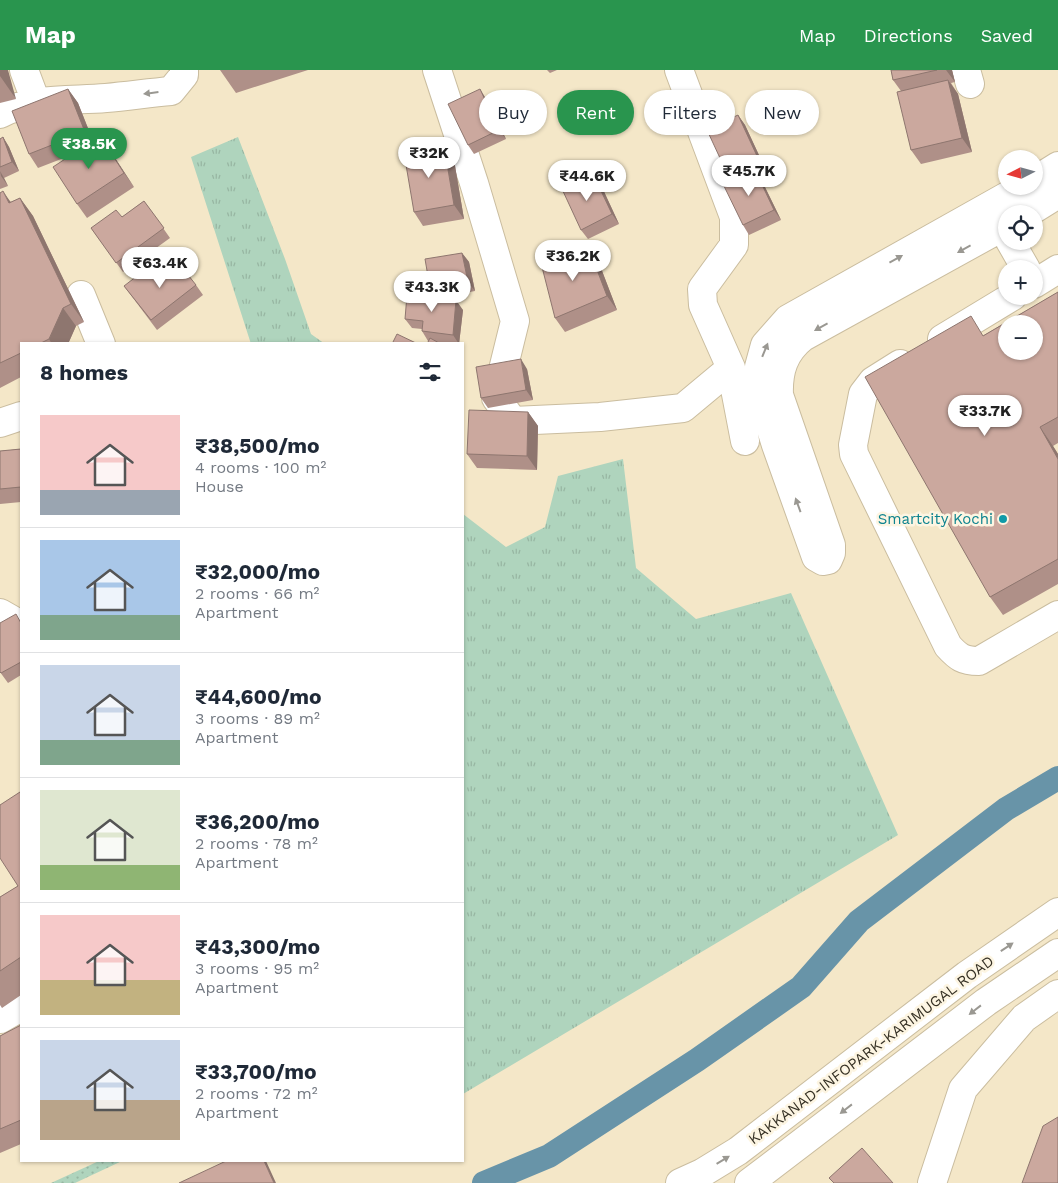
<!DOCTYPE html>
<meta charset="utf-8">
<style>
:root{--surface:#fff;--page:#f6f6f7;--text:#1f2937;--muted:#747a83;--line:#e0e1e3;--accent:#29954e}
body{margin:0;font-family:"Work Sans",sans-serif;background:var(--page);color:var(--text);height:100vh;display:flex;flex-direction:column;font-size:19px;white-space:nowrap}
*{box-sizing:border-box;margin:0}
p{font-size:16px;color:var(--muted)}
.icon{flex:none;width:28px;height:28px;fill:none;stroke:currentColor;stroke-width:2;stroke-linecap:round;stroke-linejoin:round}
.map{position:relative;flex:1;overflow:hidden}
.drawer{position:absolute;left:20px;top:272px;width:444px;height:820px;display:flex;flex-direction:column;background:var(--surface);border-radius:0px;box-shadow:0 1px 4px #0004}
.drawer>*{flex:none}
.guide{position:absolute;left:479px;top:20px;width:475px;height:45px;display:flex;gap:10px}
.needle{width:32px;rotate:264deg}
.controls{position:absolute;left:998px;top:80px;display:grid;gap:10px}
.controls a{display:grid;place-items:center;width:45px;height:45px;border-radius:50%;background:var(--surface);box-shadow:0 1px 4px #0004;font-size:25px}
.price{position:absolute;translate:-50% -42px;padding:0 11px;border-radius:18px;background:#fff;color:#222;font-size:16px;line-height:32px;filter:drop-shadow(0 1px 2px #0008)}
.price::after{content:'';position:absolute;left:50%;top:30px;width:15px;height:11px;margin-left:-8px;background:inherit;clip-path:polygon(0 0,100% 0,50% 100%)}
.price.on{background:var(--accent);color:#fff}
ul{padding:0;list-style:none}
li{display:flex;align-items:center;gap:15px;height:125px;padding:0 20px}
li+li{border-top:1px solid var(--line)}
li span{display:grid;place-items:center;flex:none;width:140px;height:100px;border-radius:0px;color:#555}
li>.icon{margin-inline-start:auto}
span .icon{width:60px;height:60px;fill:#fffc;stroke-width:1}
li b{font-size:21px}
h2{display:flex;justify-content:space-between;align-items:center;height:60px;padding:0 20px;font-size:21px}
.tag{padding:0 18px;border-radius:22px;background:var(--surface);box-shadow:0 1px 4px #0004;font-size:18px;line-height:45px}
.tag.on{background:var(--accent);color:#fff}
header{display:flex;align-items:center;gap:30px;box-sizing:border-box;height:70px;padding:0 25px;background:var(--accent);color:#fff}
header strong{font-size:24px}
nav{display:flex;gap:28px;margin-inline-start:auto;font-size:18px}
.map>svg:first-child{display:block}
.grass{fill:url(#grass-tufts)}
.garden{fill:url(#garden-dots)}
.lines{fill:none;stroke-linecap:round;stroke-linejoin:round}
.canal{stroke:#6894a8;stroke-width:24}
.minor-casing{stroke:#cabd9f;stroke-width:30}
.major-casing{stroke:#cabd9f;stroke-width:30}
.minor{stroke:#fff;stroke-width:28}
.major{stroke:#fff;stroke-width:28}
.wall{fill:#af9088}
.shaded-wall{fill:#8e766f}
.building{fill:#cba89e;stroke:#8e766f;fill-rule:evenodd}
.oneway{fill:#9a9892}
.culture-dot{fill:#0f9aa8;stroke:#fdf5e2;stroke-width:2}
.labels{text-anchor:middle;stroke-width:5;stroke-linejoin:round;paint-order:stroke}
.culture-label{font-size:15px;fill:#0d838f;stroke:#fdf5e2;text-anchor:end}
.street-label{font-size:15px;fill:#353024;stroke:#fdf5e2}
</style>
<header>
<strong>Map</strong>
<nav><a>Map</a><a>Directions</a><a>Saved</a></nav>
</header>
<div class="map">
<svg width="1058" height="1113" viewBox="0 0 1058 1113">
<defs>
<pattern id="grass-tufts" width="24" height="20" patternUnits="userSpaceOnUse" patternTransform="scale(1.25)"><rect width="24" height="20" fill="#afd4bd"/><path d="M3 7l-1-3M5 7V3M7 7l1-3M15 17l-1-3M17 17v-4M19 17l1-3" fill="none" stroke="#97b6a2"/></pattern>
<pattern id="garden-dots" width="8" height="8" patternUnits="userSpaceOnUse" patternTransform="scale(1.25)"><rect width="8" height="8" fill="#afd4bd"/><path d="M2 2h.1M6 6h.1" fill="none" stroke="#97b6a2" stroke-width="1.8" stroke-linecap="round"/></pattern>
</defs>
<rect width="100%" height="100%" fill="#f4e7c8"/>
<path class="grass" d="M238,67L285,189L311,264L325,274H251L191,87Z
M623,389L636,498L696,549L791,523L898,765L463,1024V444L506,477L545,457L558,406Z"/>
<path class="garden" d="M99,1091H122L75,1113H51Z"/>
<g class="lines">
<path class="canal" d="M484,1113L549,1086L697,990L801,917L859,851L1006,739L1058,708"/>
<g class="minor-casing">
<path id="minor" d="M24,0L36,32
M437,0L474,113L515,251L496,328L513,351L600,347L683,338L731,298
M679,0L734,147V175L702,219L703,235L731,298L745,371
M966,0L970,14
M0,44C32,27 71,31 106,28C128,26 149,23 171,21L184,5V0
M1034,111L1058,96
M1026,144L1058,124
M1006,155L803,267C784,282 778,301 779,325L831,475V483L828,490L823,491L816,487L776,375L759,320V297L765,275L788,249L1025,116
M1010,171L1026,199
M1034,214L1058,199
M81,225L101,274
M942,269L1013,226
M900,294L873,311L863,324L853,375L854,384L948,576C958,587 963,591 979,591L1058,545
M0,353L21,346
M0,543L21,555
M0,949L21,937
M932,1113L963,1019L1024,948L1058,924"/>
</g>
<g class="major-casing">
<path id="major" d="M680,1113L702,1103L738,1081L967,905L1058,842
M749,1113L986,932L1058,883"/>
</g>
<use href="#minor" class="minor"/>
<use href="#major" class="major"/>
</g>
<path class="wall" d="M0,0L16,29L0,33Z
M220,0H308L236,23Z
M547,0H557L550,3Z
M891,0H952L955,12L951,13L958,24L972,82L921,94L911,80L901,21L893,10Z
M68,19L78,33L93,71L100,66L134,117L87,148L77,134L69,86L38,98L29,84Z
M480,19L486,29L506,69L474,84L468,75Z
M738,45L745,55L764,96L755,100L761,109L781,150L749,165L743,155L732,110L726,101Z
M3,67L9,77L19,101L4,108L8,116L0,119V69Z
M454,90L464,149L423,156L414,142Z
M600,113L619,154L588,169L581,160Z
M0,123L11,132L20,128L33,146L84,252L76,256L68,274H21V307L0,318Z
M144,131L170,168L123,202L91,158L122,147Z
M462,183L469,192L475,221L437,228L463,240L459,274L428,271L422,261V259L412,258L405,249L436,228L430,218Z
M599,193L617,240L565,262L555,248Z
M158,206L196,215L203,225L157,260L124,216Z
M1058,222V373L1053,376L1058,384V514L1003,545L990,527L984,265Z
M527,299L533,330L488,338L481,328Z
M528,342L538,356L537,400L477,398L467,384Z
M21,379V432L0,434V381Z
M21,552V605L8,613L0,602Z
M21,723V925L2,938L0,935V827L18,816Z
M21,955V1074L0,1083V966Z"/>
<path class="shaded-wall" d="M0,0H8L16,29L0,6Z
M946,0H952L955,12Z
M948,10L958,24L972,82L962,68Z
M68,19L78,33L95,76L85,62Z
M480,19L486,29L506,69L499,60Z
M738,45L745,55L764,96L757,86Z
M100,66L110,80L134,117L124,103Z
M3,67L9,77L19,101L12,92Z
M444,76L454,90L464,149L454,135Z
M755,100L761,109L781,150L774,140Z
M0,101L4,108L8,116L1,106Z
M593,104L600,113L619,154L612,144Z
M3,121L16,140L9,133Z
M20,128L33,146L84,252L71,234Z
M589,179L599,193L617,240L607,226Z
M462,183L469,192L475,221L468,212Z
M456,230L463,240L459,274L453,265Z
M63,238L76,256L68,274H52L49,269Z
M521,289L527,299L533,330L526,320Z
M528,342L538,356L537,400L527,386Z
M1040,357L1053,376L1058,384V389Z
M264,1091H266L276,1113H274Z"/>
<path class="building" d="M891,0H937L893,10Z
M948,10L962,68L911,80L897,22Z
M68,19L85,62L29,84L12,41Z
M480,19L499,60L468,75L448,34Z
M738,45L757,86L726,101L707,60Z
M100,66L124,103L77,134L53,97Z
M3,67L12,92L0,97V69Z
M444,76L454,135L414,142L404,83Z
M755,100L774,140L743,155L723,114Z
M593,104L612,144L581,160L562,119Z
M3,121L9,133L20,128L71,234L63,238L49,269L39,274H21V283L0,293V123Z
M144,131L164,158L116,193L91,158L116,140L122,147Z
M589,179L607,226L555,248L541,193Z
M462,183L468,212L430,218L425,189Z
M177,191L196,215L151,250L124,216L150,196L158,206Z
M1058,222V347L1040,357L1058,389V489L990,527L865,307L971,246L983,266ZM1006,254H1034V281H1006Z
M407,225L456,230L453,265L422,261L423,251L405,249Z
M397,264L418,274H392Z
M430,268L441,274H427Z
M521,289L526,320L481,328L476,297Z
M469,340L528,342L527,386L467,384Z
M21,379V417L0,419V381Z
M16,544L21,553V592L1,603L0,602V553Z
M20,722L21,724V887L0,901V827L18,816L0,788V735Z
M21,955V1050L0,1059V966Z
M1058,1047V1113H1022L1043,1056Z
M862,1078L893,1113H834L829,1108Z
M226,1091H264L274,1113H179Z"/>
<defs><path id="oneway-solid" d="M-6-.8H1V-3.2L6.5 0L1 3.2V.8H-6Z" transform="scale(1.25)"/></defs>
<g class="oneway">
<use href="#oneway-solid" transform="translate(151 23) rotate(173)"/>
<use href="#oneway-solid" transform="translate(964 179) rotate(151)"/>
<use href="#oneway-solid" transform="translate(896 189) rotate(-29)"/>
<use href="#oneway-solid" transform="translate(821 257) rotate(151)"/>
<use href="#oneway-solid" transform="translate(765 280) rotate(-68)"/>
<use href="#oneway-solid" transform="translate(798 435) rotate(-110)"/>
<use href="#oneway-solid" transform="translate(1007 877) rotate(-34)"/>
<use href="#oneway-solid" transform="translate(975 940) rotate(142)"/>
<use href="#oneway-solid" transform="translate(846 1039) rotate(142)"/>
<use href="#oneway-solid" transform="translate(723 1090) rotate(-31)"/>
</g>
<circle class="culture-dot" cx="1003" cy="449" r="5"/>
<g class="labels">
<g class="culture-label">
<text x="993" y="454">Smartcity Kochi</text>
</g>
<g class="street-label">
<text transform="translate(871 980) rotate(-37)" y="5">KAKKANAD-INFOPARK-KARIMUGAL ROAD</text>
</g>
</g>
</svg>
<div class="controls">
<a><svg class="needle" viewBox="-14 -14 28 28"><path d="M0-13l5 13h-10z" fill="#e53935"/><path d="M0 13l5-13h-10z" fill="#747a83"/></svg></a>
<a><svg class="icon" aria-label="locate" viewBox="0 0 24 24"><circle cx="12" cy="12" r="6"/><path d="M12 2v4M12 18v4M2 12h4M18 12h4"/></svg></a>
<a>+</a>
<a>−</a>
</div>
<b class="price on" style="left:89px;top:100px">₹38.5K</b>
<b class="price" style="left:429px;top:109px">₹32K</b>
<b class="price" style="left:749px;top:127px">₹45.7K</b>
<b class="price" style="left:587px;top:132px">₹44.6K</b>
<b class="price" style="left:573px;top:212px">₹36.2K</b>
<b class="price" style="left:160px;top:219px">₹63.4K</b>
<b class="price" style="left:432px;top:243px">₹43.3K</b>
<b class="price" style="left:985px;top:367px">₹33.7K</b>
<div class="guide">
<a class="tag">Buy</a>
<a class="tag on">Rent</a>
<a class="tag">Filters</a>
<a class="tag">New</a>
</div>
<section class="drawer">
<h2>8 homes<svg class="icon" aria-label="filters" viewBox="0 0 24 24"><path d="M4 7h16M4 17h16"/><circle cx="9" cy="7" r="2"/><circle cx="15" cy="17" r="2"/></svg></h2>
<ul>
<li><span style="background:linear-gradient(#f6c9c9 75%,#9aa5b1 0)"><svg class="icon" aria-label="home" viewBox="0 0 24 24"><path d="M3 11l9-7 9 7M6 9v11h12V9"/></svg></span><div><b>₹38,500/mo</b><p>4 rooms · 100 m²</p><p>House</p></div></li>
<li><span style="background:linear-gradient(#a9c7e8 75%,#7fa58c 0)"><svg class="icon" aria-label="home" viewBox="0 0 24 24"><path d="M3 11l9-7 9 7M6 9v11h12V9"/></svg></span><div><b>₹32,000/mo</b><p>2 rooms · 66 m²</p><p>Apartment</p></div></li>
<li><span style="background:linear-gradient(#c9d6e8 75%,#7fa58c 0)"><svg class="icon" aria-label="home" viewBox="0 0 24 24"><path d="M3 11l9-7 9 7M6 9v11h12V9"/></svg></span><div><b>₹44,600/mo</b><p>3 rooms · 89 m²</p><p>Apartment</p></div></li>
<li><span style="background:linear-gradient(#dfe7d0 75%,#8fb573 0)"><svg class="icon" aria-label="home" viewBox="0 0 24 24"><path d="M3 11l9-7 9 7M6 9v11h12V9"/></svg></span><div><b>₹36,200/mo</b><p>2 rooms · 78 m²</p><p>Apartment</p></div></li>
<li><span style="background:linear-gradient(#f6c9c9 65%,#c2b280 0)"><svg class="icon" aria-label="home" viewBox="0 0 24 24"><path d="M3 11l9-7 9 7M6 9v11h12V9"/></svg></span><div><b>₹43,300/mo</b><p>3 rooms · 95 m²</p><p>Apartment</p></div></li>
<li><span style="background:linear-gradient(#c9d6e8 60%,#b9a48a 0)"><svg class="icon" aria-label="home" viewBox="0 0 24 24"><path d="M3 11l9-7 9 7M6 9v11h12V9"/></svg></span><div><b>₹33,700/mo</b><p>2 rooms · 72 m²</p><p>Apartment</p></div></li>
</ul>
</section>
</div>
